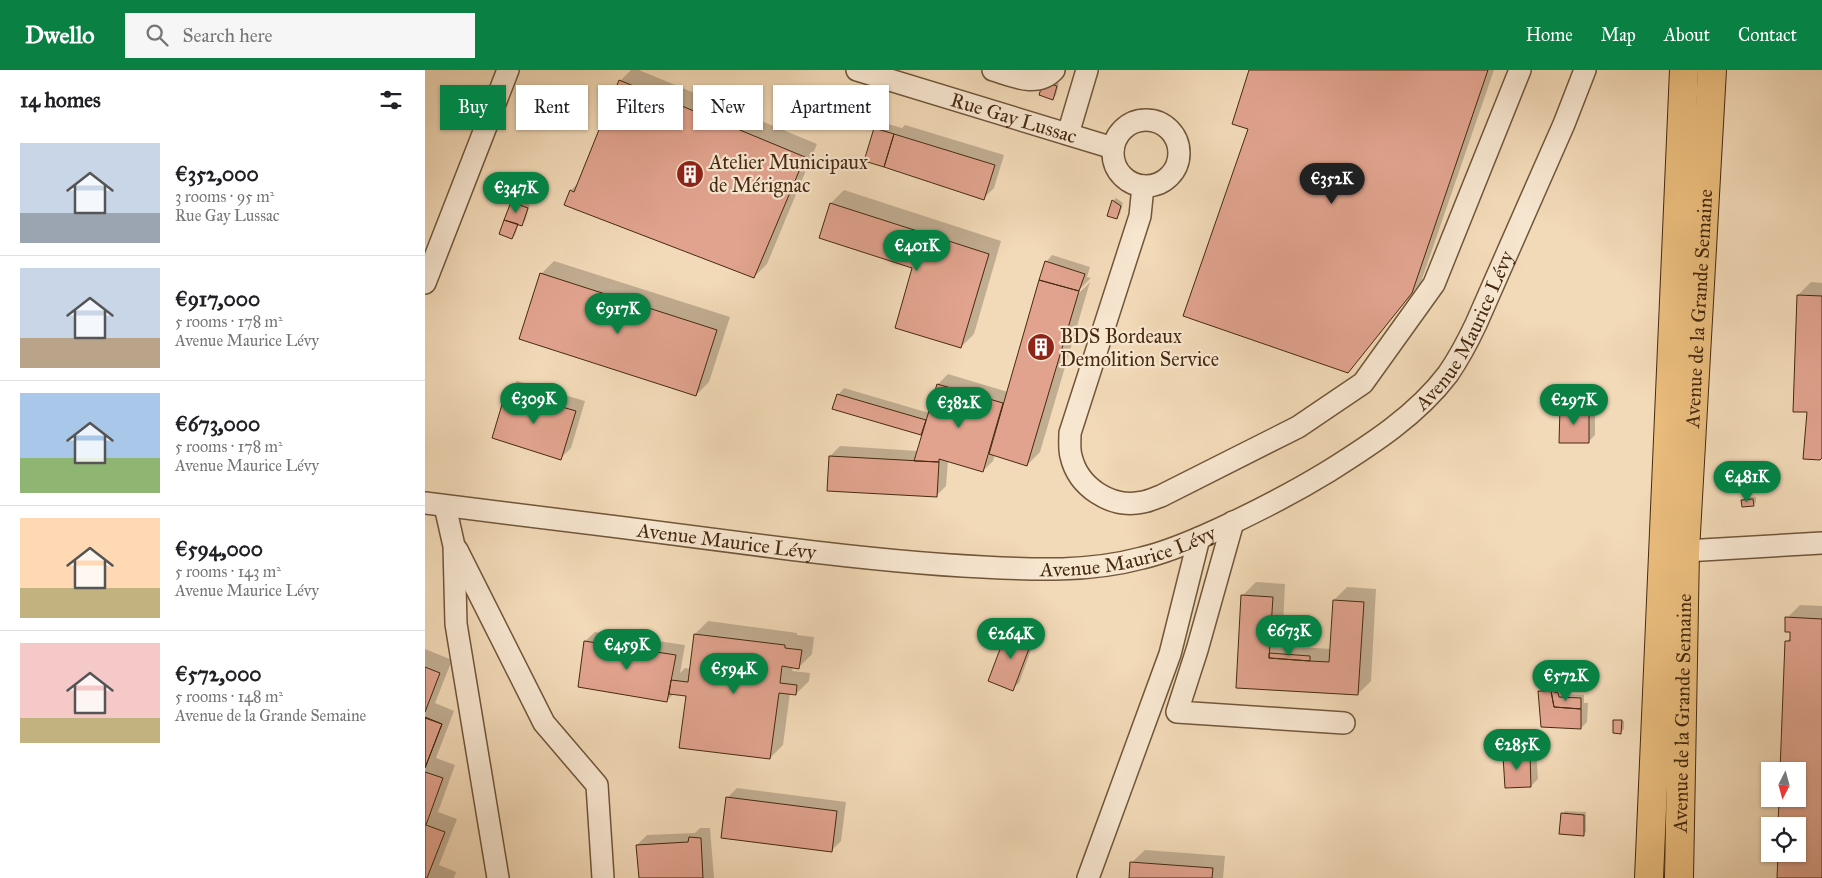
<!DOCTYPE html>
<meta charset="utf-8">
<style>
:root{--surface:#fff;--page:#f6f6f6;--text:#202124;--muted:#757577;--line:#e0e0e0;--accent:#0b8043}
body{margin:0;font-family:"IM FELL Great Primer",serif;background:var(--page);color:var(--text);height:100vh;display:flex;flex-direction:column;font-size:19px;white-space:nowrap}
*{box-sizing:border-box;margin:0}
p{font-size:16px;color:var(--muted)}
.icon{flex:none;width:28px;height:28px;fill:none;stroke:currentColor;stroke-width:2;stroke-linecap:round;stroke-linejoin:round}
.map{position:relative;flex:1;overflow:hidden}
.details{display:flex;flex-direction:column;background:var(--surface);width:425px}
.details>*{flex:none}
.guide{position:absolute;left:15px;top:15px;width:475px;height:45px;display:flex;gap:10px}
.needle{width:32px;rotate:186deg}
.buttons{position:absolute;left:1336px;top:692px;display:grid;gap:10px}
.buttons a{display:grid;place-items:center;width:45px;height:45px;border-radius:0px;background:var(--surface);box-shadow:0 1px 4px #0004;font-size:25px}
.price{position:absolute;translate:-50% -42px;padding:0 11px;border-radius:18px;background:var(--accent);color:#fff;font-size:16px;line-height:32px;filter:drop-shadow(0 1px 2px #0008)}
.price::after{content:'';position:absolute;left:50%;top:30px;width:15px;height:11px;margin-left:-8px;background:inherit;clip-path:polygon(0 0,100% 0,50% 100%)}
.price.active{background:#222;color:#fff}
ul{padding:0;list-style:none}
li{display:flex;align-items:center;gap:15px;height:125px;padding:0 20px}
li+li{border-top:1px solid var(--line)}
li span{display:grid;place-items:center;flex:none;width:140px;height:100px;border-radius:0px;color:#555}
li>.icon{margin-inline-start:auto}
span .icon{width:60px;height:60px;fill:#fffc;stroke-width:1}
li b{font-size:21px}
h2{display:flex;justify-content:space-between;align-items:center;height:60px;padding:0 20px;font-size:21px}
.tag{padding:0 18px;border-radius:0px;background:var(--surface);box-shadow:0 1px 4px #0004;font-size:18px;line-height:45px}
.tag.active{background:var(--accent);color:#fff}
header{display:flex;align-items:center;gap:30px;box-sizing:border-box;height:70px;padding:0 25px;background:var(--accent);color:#fff}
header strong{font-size:24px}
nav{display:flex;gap:28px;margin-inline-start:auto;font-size:18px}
.search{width:350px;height:45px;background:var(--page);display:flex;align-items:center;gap:12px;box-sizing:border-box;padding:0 18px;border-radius:0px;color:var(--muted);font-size:19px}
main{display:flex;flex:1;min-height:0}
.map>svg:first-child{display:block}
.shadow{fill:#0003}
.building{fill:#e1a38e;stroke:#462a0f}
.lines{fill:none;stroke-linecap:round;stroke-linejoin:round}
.minor-casing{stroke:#715639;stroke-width:24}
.major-casing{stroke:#462a0f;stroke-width:30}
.minor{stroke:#f7e6d0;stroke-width:21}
.major{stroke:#e9bc7c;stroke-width:28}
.labels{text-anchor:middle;stroke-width:4.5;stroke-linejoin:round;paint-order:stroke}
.street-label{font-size:20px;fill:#462a0f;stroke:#f7e6d0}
.poi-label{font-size:20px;fill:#462a0f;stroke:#f7e6d0;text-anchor:start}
</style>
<header>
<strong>Dwello</strong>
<div class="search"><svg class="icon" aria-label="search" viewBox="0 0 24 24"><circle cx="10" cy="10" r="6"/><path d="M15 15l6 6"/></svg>Search here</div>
<nav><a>Home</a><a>Map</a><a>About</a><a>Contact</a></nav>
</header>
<main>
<section class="details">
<h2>14 homes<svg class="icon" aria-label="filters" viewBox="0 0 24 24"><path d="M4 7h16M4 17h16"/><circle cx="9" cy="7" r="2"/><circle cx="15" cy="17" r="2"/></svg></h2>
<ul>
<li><span style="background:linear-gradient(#c9d6e8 70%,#9aa5b1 0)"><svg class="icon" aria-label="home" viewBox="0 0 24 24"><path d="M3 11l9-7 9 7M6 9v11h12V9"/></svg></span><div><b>€352,000</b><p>3 rooms · 95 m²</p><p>Rue Gay Lussac</p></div></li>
<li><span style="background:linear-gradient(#c9d6e8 70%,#b9a48a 0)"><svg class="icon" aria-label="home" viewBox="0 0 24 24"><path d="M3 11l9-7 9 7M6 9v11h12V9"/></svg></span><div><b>€917,000</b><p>5 rooms · 178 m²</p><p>Avenue Maurice Lévy</p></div></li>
<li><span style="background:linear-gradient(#a9c7e8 65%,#8fb573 0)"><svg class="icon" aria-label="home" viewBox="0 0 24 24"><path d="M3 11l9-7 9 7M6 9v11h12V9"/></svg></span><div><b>€673,000</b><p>5 rooms · 178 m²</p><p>Avenue Maurice Lévy</p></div></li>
<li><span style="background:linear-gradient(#ffd9b3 70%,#c2b280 0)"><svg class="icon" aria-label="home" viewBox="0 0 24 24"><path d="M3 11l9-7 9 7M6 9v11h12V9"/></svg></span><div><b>€594,000</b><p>5 rooms · 143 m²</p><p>Avenue Maurice Lévy</p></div></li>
<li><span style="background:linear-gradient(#f6c9c9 75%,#c2b280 0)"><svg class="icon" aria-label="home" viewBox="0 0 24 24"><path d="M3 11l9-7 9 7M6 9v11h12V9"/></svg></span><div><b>€572,000</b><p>5 rooms · 148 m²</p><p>Avenue de la Grande Semaine</p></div></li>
</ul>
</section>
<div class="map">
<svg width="1397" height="808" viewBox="0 0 1397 808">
<rect width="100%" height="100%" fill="#f2d9b7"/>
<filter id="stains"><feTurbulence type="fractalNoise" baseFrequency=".004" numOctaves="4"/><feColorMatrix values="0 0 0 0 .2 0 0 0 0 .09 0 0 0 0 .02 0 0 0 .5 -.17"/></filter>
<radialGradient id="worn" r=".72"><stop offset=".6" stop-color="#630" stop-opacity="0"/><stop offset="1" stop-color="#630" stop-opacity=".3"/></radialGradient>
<path class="shadow" d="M206,0H214L392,74L342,194L329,207L146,120L155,111L195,11Z
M825,0H1069L996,212L932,291L922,302Z
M622,10L634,13L631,25L628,28Z
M456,52L477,58L480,55L579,85L569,118L559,128L450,59Z
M419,120L576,171L549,264L536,277L488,197L406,133Z
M691,128L698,133L695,144L692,147L688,131Z
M90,130L105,135L100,151L97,154L94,153L90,165L87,168V133Z
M627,185L665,197L662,207L666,208L653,221V224L665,212L615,382L602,395L570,384L568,391L558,401L523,391L521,416L511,426L405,386L415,376L493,381L499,361L496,364L413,325L419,318L504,343L513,314L523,304L583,322L621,192Z
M129,191L305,247L284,312L271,325L116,204Z
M1386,212L1397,213V387L1383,341L1373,225Z
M92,311L160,331L146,378L136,388L69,367L82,321Z
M1143,332L1170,333V365L1163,372L1136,339Z
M1321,427H1331V432L1328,435L1318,430Z
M831,512L860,514L857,576L906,579L909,530L922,517L951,519L946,611L933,624L812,617L818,525Z
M1375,535L1397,536V808H1353L1354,784H1372V756H1355L1356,729H1372V701H1357L1361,572L1366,567V561L1362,548Z
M283,551L372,563V565L389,567L387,584L374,597H368L367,601L385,603L384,611L371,624L365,623L358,675L345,688L263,625L249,623L242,631L160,571L170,562L260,575L255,603L260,598L266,599L270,564Z
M590,552L613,561L594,613L587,619L584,559Z
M0,579L27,590L10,633L29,641L11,688L30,695L13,742L32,749L14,795L31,802L29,808H0Z
M1121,615H1132L1133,619L1136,620V624L1159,625V633H1163L1162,652L1156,658L1114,622Z
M1190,649V651H1199V659L1196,662L1189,651Z
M1111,678L1113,709L1106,716L1079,686L1086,679Z
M312,718L421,732L416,771L406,781L302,728Z
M1140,741L1161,742V762L1158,765L1137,744Z
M275,758H285L289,808H215L212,775L222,765L270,763Z
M720,780L800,786L798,808H705L706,793Z"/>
<path class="building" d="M824,0H1063L987,223L923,303L758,246L823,59L807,54Z
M194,10L380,87L329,208L139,135L145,120L149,122Z
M618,12L632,16L628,30L614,25Z
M449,58L469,64L459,97L439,91Z
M469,64L570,95L559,130L459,97Z
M687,130L696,136L692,149L682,146Z
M86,132L103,138L97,156L79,150Z
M405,133L564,184L536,278L470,258L487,198L394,168Z
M79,150L93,154L87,169L74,164Z
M620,191L660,204L654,221L614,210Z
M115,203L292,260L271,326L94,269Z
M614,210L654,221L602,396L564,384Z
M1372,225L1397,226V388L1395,390L1378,389L1382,342H1368Z
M512,314L578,333L558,402L514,389V392L489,391Z
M81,321L151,341L136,390L67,368Z
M412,324L501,350L496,365L407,339Z
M1135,338L1164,339V373H1134Z
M404,386L514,392L512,427L402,421Z
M1328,429L1329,436L1317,437L1316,430Z
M816,525L848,527L844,588L885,591L904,592L908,530L939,532L933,625L811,618Z
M1360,547L1397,549V808H1352L1353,784H1372V756H1353L1354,729H1372V701H1355L1360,571H1365V562H1360Z
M583,558L608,568L588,621L563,611Z
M269,564L360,575V578L377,580L374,599L357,596L355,613L372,615L371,625L354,623L345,689L254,678L261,626L244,624L246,610L263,612Z
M159,571L251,585L242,632L153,617Z
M844,583L885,586V591L844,588Z
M0,597L15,603L0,642Z
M1113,621H1126L1129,637L1156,639V659L1116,657Z
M1126,621L1133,623L1134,627L1156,628V639L1129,637Z
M0,647L17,654L0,698Z
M0,648L17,654L0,698Z
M1188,650H1197L1196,664L1188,663Z
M1105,684L1106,717L1080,718L1078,686Z
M0,702L18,708L1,755L20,762L2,808H0Z
M301,727L412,741L407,782L296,768Z
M1136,743L1159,745V766L1134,764Z
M264,767L276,768L278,808H214L211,775L263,772Z
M705,792L788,798L787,808H704Z"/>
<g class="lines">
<g class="minor-casing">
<g id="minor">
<path id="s1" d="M432,0L688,78"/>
<path d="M568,0C588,6 612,18 629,0"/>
<circle cx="721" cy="83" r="33"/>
<path d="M643,64L662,0"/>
<path d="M718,116L715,146L645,363C645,370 644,379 646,386C653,417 686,439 718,432C724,431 730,428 736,426L873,357L938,313L1009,214L1095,0"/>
<path d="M0,213L83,0"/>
<path id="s2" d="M0,433C121,448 243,463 364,479C429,487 493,494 558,497C611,500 665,502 717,488C743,482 768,471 792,460C831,442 868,423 904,401C947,374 992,345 1023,304C1034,288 1043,271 1051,254L1139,54L1160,0"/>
<path d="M20,436L29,476L31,554L73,808"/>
<path d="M808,452L772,580L752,642L919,653"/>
<path d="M32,480L119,653L172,715L178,808"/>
<path d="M1260,481L1397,473"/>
<path d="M663,808L745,584L774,468"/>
</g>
</g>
<g class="major-casing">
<g id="major">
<path d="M1224,808L1259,0"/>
<path id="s3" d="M1254,808L1260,481L1287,0"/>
</g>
</g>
<use href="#minor" class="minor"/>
<use href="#major" class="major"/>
</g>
<defs>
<g id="building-disc" transform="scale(1.4375)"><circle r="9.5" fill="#8f2418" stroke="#f7e6d0"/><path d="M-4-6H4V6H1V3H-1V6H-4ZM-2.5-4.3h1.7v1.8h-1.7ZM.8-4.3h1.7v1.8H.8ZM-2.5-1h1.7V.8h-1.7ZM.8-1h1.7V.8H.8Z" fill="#fff"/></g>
</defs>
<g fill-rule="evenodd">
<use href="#building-disc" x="265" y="104"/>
<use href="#building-disc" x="616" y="277"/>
</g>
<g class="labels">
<g class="street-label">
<text dy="7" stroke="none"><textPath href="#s1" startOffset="164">Rue Gay Lussac</textPath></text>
<text dy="7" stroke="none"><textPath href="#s3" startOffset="570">Avenue de la Grande Semaine</textPath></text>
<text dy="7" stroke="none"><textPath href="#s2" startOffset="1129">Avenue Maurice Lévy</textPath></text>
<text dy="7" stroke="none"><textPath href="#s2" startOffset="304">Avenue Maurice Lévy</textPath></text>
<text dy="7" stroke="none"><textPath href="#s2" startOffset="709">Avenue Maurice Lévy</textPath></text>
<text dy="7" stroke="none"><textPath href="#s3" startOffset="165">Avenue de la Grande Semaine</textPath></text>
</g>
<g class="poi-label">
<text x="284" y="99">Atelier Municipaux<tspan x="284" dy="23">de Mérignac</tspan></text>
<text x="635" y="273">BDS Bordeaux<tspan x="635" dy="23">Demolition Service</tspan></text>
</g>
</g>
<rect width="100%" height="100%" filter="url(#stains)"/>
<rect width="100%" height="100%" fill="url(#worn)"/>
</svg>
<div class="buttons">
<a><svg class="needle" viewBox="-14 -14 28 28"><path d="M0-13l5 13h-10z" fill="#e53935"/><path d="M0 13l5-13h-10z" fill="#757577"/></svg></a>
<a><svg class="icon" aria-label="locate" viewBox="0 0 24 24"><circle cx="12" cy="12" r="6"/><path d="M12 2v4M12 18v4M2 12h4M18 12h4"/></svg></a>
</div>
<b class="price active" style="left:907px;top:135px">€352K</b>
<b class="price" style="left:91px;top:144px">€347K</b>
<b class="price" style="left:492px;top:202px">€401K</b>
<b class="price" style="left:193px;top:265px">€917K</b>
<b class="price" style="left:109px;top:355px">€309K</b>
<b class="price" style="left:1149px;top:356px">€297K</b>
<b class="price" style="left:534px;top:359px">€382K</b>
<b class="price" style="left:1322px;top:433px">€481K</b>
<b class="price" style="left:864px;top:587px">€673K</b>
<b class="price" style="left:586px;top:590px">€264K</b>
<b class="price" style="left:202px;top:601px">€459K</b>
<b class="price" style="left:309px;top:625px">€594K</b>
<b class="price" style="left:1141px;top:632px">€572K</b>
<b class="price" style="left:1092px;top:701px">€285K</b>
<div class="guide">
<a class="tag active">Buy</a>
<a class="tag">Rent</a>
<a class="tag">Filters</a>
<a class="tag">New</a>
<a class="tag">Apartment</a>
</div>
</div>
</main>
